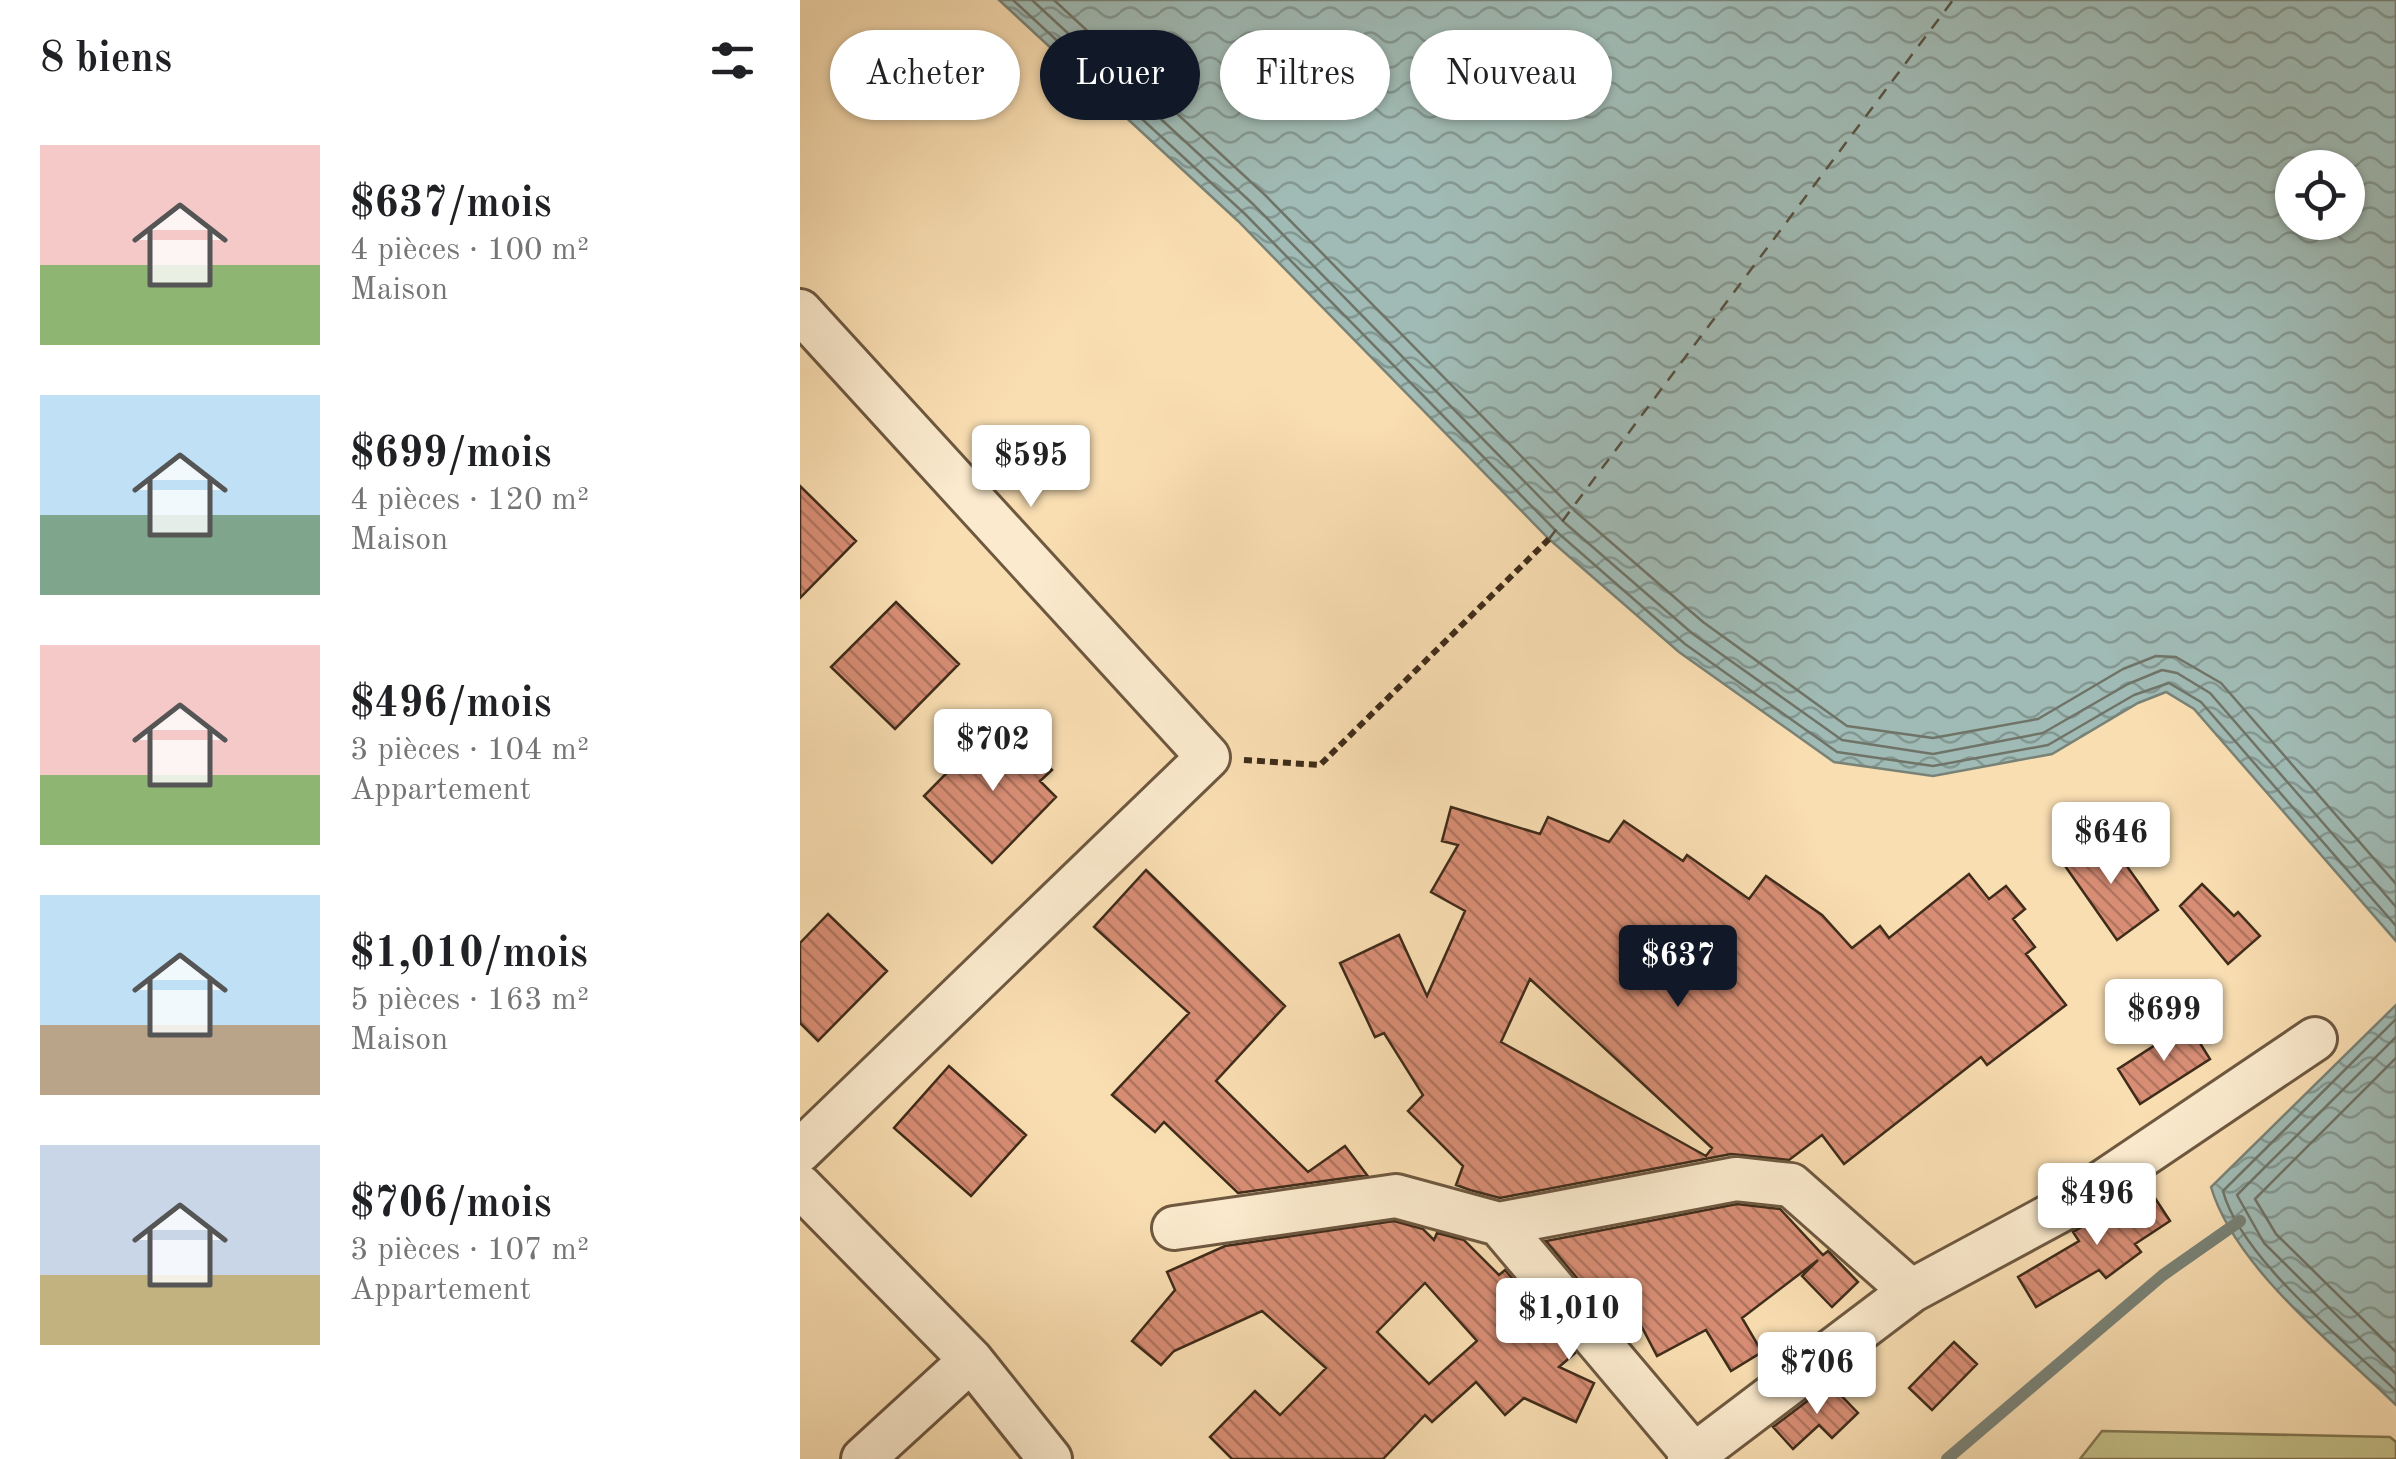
<!DOCTYPE html>
<html lang="fr">
<meta charset="utf-8">
<style>
:root{--surface:#fff;--page:#f2f2f2;--text:#202124;--muted:#757577;--accent:#111827}
body{margin:0;font-family:"Old Standard TT",serif;background:var(--page);color:var(--text);height:100vh;display:flex;flex-direction:column;font-size:38px;white-space:nowrap}
*{box-sizing:border-box;margin:0}
p{font-size:32px;color:var(--muted)}
.icon{flex:none;width:55px;height:55px;fill:none;stroke:currentColor;stroke-width:2;stroke-linecap:round;stroke-linejoin:round}
.map{position:relative;flex:1;overflow:hidden}
.details{display:flex;flex-direction:column;background:var(--surface);width:800px}
.details>*{flex:none}
.guide{position:absolute;left:30px;top:30px;width:950px;height:90px;display:flex;gap:20px}
.tools{position:absolute;left:1475px;top:150px;display:grid;gap:20px}
.tools a{display:grid;place-items:center;width:90px;height:90px;border-radius:50%;background:var(--surface);box-shadow:0 2px 8px #0004;font-size:50px}
.price{position:absolute;translate:-50% -85px;padding:0 22px;border-radius:10px;background:#fff;color:#222;font-size:32px;line-height:65px;filter:drop-shadow(0 2px 5px #0008)}
.price::after{content:'';position:absolute;left:50%;top:60px;width:30px;height:22px;margin-left:-15px;background:inherit;clip-path:polygon(0 0,100% 0,50% 100%)}
.price.current{background:var(--accent);color:#fff}
ul{padding:0;list-style:none}
li{display:flex;align-items:center;gap:30px;height:250px;padding:0 40px}
li span{display:grid;place-items:center;flex:none;width:280px;height:200px;border-radius:0px;color:#555}
li>.icon{margin-inline-start:auto}
span .icon{width:120px;height:120px;fill:#fffc;stroke-width:1}
li b{font-size:42px}
h2{display:flex;justify-content:space-between;align-items:center;height:120px;padding:0 40px;font-size:42px}
.pill{padding:0 35px;border-radius:45px;background:var(--surface);box-shadow:0 2px 8px #0004;font-size:35px;line-height:90px}
.pill.current{background:var(--accent);color:#fff}
main{display:flex;flex:1;min-height:0}
.map>svg:first-child{display:block}
.grass{fill:#c4c088;stroke:#827651;stroke-width:2.5}
.water{fill:url(#water-waves);stroke:#798277;stroke-width:2.5;fill-rule:evenodd}
.lines{fill:none;stroke-linecap:round;stroke-linejoin:round}
.shore{stroke:#707468;stroke-width:2.5}
.stream{stroke:#798277;stroke-width:12}
.ferry{stroke:#575041;stroke-width:2.5;stroke-dasharray:12 10;stroke-linecap:butt}
.building{fill:url(#building-back-hatch);stroke:#3f2c1a;stroke-width:2.5;fill-rule:evenodd}
.minor-casing{stroke:#6e5840;stroke-width:48}
.path{stroke:#3f2c1a;stroke-width:6;stroke-dasharray:8 5;stroke-linecap:butt}
.minor{stroke:#fbeacd;stroke-width:42}
</style>
<main>
<section class="details">
<h2>8 biens<svg class="icon" aria-label="filters" viewBox="0 0 24 24"><path d="M4 7h16M4 17h16"/><circle cx="9" cy="7" r="2"/><circle cx="15" cy="17" r="2"/></svg></h2>
<ul>
<li><span style="background:linear-gradient(#f6c9c9 60%,#8fb573 0)"><svg class="icon" aria-label="home" viewBox="0 0 24 24"><path d="M3 11l9-7 9 7M6 9v11h12V9"/></svg></span><div><b>$637/mois</b><p>4 pièces · 100 m²</p><p>Maison</p></div></li>
<li><span style="background:linear-gradient(#bfe0f5 60%,#7fa58c 0)"><svg class="icon" aria-label="home" viewBox="0 0 24 24"><path d="M3 11l9-7 9 7M6 9v11h12V9"/></svg></span><div><b>$699/mois</b><p>4 pièces · 120 m²</p><p>Maison</p></div></li>
<li><span style="background:linear-gradient(#f6c9c9 65%,#8fb573 0)"><svg class="icon" aria-label="home" viewBox="0 0 24 24"><path d="M3 11l9-7 9 7M6 9v11h12V9"/></svg></span><div><b>$496/mois</b><p>3 pièces · 104 m²</p><p>Appartement</p></div></li>
<li><span style="background:linear-gradient(#bfe0f5 65%,#b9a48a 0)"><svg class="icon" aria-label="home" viewBox="0 0 24 24"><path d="M3 11l9-7 9 7M6 9v11h12V9"/></svg></span><div><b>$1,010/mois</b><p>5 pièces · 163 m²</p><p>Maison</p></div></li>
<li><span style="background:linear-gradient(#c9d6e8 65%,#c2b280 0)"><svg class="icon" aria-label="home" viewBox="0 0 24 24"><path d="M3 11l9-7 9 7M6 9v11h12V9"/></svg></span><div><b>$706/mois</b><p>3 pièces · 107 m²</p><p>Appartement</p></div></li>
</ul>
</section>
<div class="map">
<svg width="1596" height="1459" viewBox="0 0 1596 1459">
<defs>
<pattern id="water-waves" width="16" height="10" patternUnits="userSpaceOnUse" patternTransform="scale(2.5)"><rect width="16" height="10" fill="#a0bbb5"/><path d="M0 5q4-4 8 0t8 0" fill="none" stroke="#849892"/></pattern>
<pattern id="building-back-hatch" width="6" height="6" patternUnits="userSpaceOnUse" patternTransform="scale(2.5)"><rect width="6" height="6" fill="#d88e75"/><path d="M-1 5l2 2M0 0l6 6M5-1l2 2" fill="none" stroke="#b1745f"/></pattern>
</defs>
<rect width="100%" height="100%" fill="#f9deb2"/>
<filter id="stains"><feTurbulence type="fractalNoise" baseFrequency=".002" numOctaves="4"/><feColorMatrix values="0 0 0 0 .2 0 0 0 0 .09 0 0 0 0 .02 0 0 0 .5 -.17"/></filter>
<radialGradient id="worn" r=".72"><stop offset=".6" stop-color="#630" stop-opacity="0"/><stop offset="1" stop-color="#630" stop-opacity=".3"/></radialGradient>
<path class="grass" d="M1302,1431L1590,1437L1596,1442V1459H1280Z"/>
<path class="water" d="M199,0H1596V941L1394,709L1366,692L1338,703L1252,754L1133,776L1034,762L879,652L749,539L438,221ZM1492,168H1548V222H1492Z
M1596,1005V1405C1536,1346 1435,1268 1411,1187Z"/>
<g class="lines">
<path class="shore" d="M213,0L445,214L757,532L885,644L1037,752L1133,766L1248,745L1334,695L1369,683L1401,702L1596,926
M232,0L454,205L765,523L893,634L1042,740L1133,754L1243,733L1328,684L1362,670L1377,673L1410,693L1596,907
M254,0L464,194L776,512L903,622L1047,726L1133,738L1238,719L1323,669L1356,656L1376,657L1421,683L1596,884
M1596,1019L1423,1191C1440,1257 1546,1342 1596,1391
M1596,1037L1437,1195L1464,1243L1596,1374
M1596,1058L1455,1199L1476,1234L1596,1352"/>
<path class="stream" d="M1147,1459L1363,1275L1440,1221"/>
<path class="ferry" d="M749,539L1153,0"/>
</g>
<path class="building" d="M0,486L56,541L0,598Z
M96,602L159,664L95,729L31,667Z
M186,733L203,750L218,735L252,770L240,781L256,797L192,863L124,796Z
M651,807L740,834L748,817L809,842L824,821L883,861L887,855L949,899L966,876L1022,915L1052,948L1080,926L1089,938L1169,874L1189,899L1206,886L1225,909L1213,919L1235,947L1226,954L1266,1005L1187,1065L1181,1057L1044,1164L1022,1135L989,1160L931,1154L700,1198L670,1190L656,1185L663,1166L608,1111L623,1095L584,1033L575,1037L540,963L599,935L627,996L665,911L631,892L658,845L642,841ZM730,979L912,1148L906,1156L701,1042Z
M1304,834L1358,910L1317,940L1263,863Z
M346,870L485,1006L416,1081L508,1172L545,1146L567,1175L438,1193L364,1122L355,1132L312,1095L389,1013L294,927Z
M1402,884L1434,916L1438,912L1460,936L1428,964L1380,906Z
M28,914L87,971L18,1041L0,1023V943Z
M1388,1024L1410,1059L1340,1104L1318,1069Z
M149,1066L226,1135L171,1196L94,1128Z
M1349,1189L1370,1221L1335,1244L1341,1252L1306,1278L1299,1270L1236,1307L1218,1277L1279,1241L1273,1232Z
M937,1204L980,1209L1023,1255L1028,1251L1058,1282L1032,1307L1002,1276L1018,1260L942,1318L962,1352L931,1371L906,1330L857,1356L823,1291L802,1308L746,1241Z
M594,1221L623,1229L634,1240L637,1233L664,1240L699,1275L705,1270L775,1353L759,1367L794,1383L776,1422L724,1398L705,1415L676,1382L632,1422L625,1415L583,1459H432L410,1437L455,1391L480,1415L526,1368L462,1311L374,1351L361,1365L332,1341L375,1290L367,1272L425,1246ZM625,1283L677,1341L629,1384L577,1332Z
M1154,1342L1177,1364L1132,1410L1109,1388Z
M1030,1384L1058,1413L1032,1438L1019,1425L993,1449L973,1427Z"/>
<g class="lines">
<g class="minor-casing">
<path id="minor" d="M0,311L408,757L0,1151
M0,1186L171,1360L250,1459
M699,1224L894,1455
M374,1228L596,1196L699,1224L936,1179L991,1185L1111,1291
M63,1459L171,1360
M889,1459L1111,1291L1263,1209L1515,1039"/>
</g>
<path class="path" d="M444,760L520,765L749,539"/>
<use href="#minor" class="minor"/>
</g>
<rect width="100%" height="100%" filter="url(#stains)"/>
<rect width="100%" height="100%" fill="url(#worn)"/>
</svg>
<div class="tools">
<a><svg class="icon" aria-label="locate" viewBox="0 0 24 24"><circle cx="12" cy="12" r="6"/><path d="M12 2v4M12 18v4M2 12h4M18 12h4"/></svg></a>
</div>
<b class="price" style="left:231px;top:510px">$595</b>
<b class="price" style="left:193px;top:794px">$702</b>
<b class="price" style="left:1311px;top:887px">$646</b>
<b class="price current" style="left:878px;top:1010px">$637</b>
<b class="price" style="left:1364px;top:1064px">$699</b>
<b class="price" style="left:1297px;top:1248px">$496</b>
<b class="price" style="left:769px;top:1363px">$1,010</b>
<b class="price" style="left:1017px;top:1417px">$706</b>
<div class="guide">
<a class="pill">Acheter</a>
<a class="pill current">Louer</a>
<a class="pill">Filtres</a>
<a class="pill">Nouveau</a>
</div>
</div>
</main>
